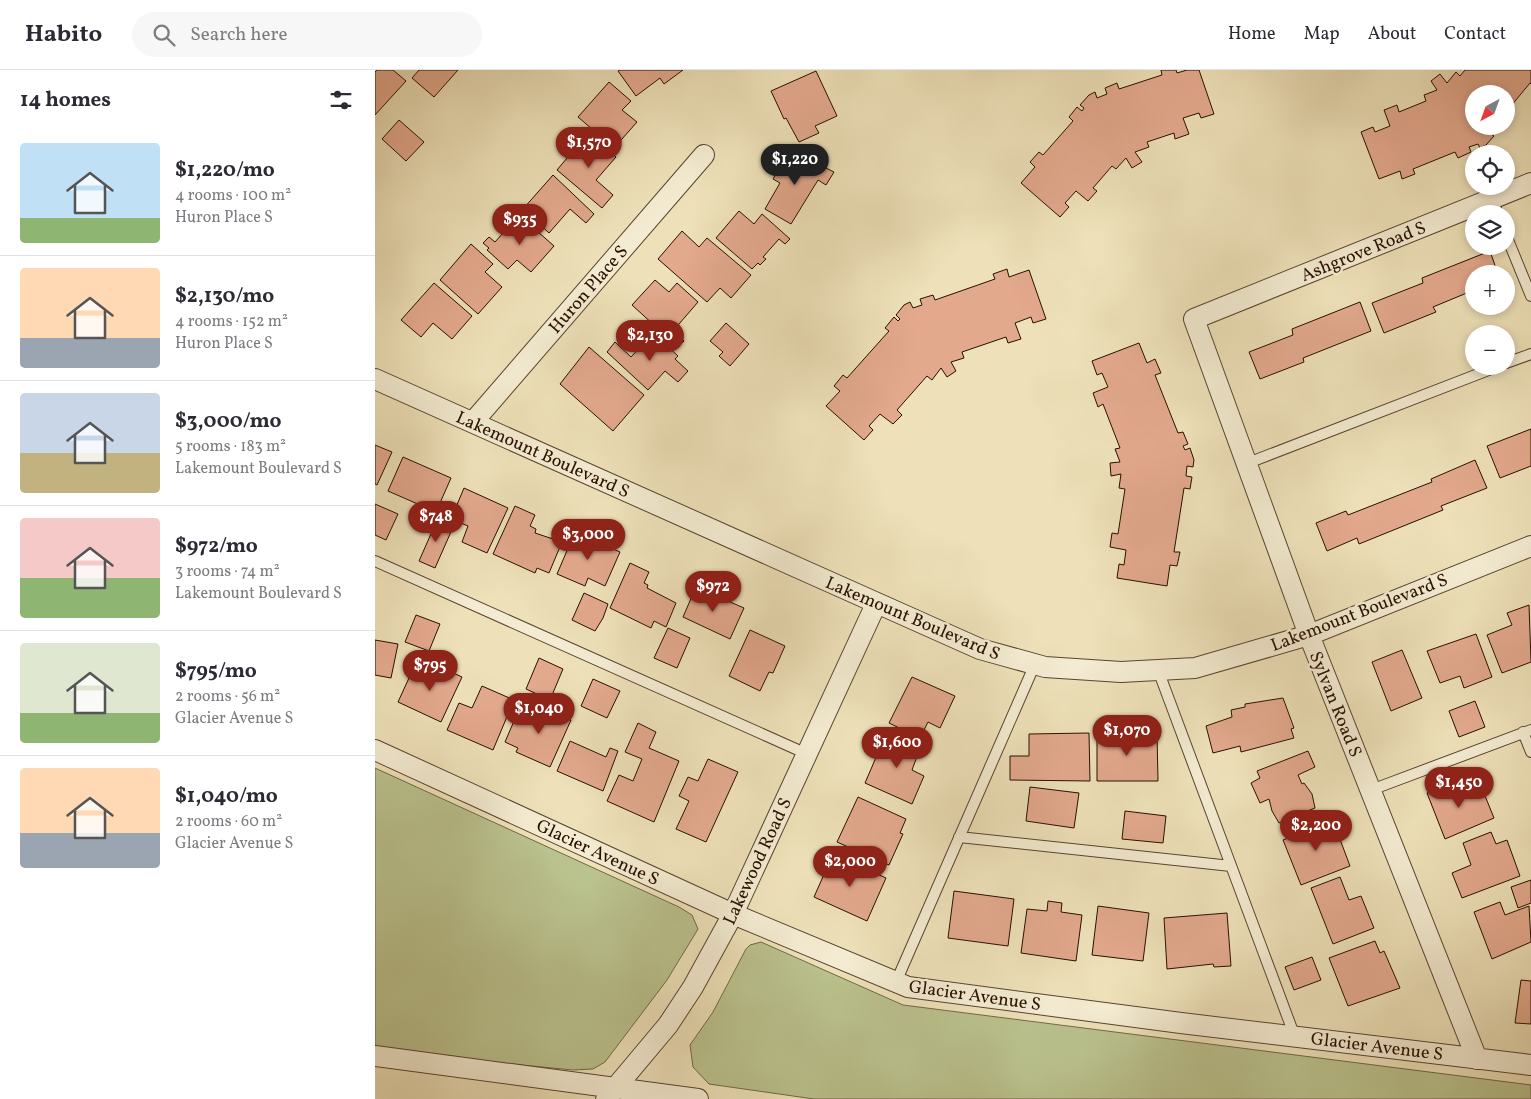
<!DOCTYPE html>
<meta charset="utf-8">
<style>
:root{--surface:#fff;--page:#f7f7f7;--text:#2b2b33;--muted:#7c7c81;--line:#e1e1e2;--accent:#8f2418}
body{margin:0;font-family:Vollkorn,serif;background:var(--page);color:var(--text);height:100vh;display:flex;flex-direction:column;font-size:19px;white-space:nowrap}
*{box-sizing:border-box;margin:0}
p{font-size:16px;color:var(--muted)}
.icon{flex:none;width:28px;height:28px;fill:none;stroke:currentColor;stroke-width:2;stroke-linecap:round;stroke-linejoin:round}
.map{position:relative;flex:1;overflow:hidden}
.side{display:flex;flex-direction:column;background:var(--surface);width:375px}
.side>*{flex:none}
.needle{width:32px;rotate:221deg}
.controls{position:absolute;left:1090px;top:15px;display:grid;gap:10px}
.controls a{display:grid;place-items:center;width:50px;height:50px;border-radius:50%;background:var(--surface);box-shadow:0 2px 8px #0003;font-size:25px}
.price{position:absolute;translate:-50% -42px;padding:0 11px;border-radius:18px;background:var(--accent);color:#fff;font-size:16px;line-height:32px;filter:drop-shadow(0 1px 2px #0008)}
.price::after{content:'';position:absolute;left:50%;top:30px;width:15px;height:11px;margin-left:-8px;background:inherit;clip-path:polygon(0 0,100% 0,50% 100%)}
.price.selected{background:#222;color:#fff}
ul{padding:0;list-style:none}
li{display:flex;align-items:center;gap:15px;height:125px;padding:0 20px}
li+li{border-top:1px solid var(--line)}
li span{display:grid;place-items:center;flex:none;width:140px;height:100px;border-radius:5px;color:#555}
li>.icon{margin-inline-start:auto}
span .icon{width:60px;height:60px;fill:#fffc;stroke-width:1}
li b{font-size:21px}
h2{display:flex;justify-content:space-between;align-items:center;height:60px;padding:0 20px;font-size:21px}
header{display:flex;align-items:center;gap:30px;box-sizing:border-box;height:70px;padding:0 25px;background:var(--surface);border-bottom:1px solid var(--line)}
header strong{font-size:24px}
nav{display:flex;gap:28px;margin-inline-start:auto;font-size:18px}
.search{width:350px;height:45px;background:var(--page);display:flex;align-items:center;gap:12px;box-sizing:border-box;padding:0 18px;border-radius:28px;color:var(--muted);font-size:19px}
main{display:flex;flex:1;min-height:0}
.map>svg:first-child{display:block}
.green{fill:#bac28e;stroke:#706847}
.building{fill:#e3a98d;stroke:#270f00}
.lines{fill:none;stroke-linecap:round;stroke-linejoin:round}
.service-casing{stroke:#59442e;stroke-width:12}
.minor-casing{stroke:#59442e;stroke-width:22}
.service{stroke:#f4ecd2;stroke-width:10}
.minor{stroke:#f4ecd2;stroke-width:20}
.labels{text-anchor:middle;stroke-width:5;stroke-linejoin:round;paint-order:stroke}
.street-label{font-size:18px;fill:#270f00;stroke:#f4ecd2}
</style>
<header>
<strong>Habito</strong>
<div class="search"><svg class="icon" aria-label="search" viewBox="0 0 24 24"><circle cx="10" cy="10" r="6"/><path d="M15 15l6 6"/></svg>Search here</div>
<nav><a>Home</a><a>Map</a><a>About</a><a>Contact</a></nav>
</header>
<main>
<section class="side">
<h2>14 homes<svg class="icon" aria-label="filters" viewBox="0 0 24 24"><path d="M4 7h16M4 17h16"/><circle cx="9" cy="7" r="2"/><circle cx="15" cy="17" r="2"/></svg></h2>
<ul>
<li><span style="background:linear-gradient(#bfe0f5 75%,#8fb573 0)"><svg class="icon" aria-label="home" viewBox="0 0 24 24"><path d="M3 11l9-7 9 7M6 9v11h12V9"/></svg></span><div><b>$1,220/mo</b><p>4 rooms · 100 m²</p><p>Huron Place S</p></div></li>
<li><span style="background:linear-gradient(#ffd9b3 70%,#9aa5b1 0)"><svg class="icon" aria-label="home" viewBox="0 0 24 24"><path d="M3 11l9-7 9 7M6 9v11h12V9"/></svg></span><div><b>$2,130/mo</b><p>4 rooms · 152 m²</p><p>Huron Place S</p></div></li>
<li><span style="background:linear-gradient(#c9d6e8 60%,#c2b280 0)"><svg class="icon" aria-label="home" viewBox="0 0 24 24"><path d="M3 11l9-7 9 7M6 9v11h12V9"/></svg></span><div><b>$3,000/mo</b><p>5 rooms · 183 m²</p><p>Lakemount Boulevard S</p></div></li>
<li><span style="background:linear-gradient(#f6c9c9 60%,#8fb573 0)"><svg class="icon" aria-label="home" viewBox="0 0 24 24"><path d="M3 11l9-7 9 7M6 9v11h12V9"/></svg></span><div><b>$972/mo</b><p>3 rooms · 74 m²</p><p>Lakemount Boulevard S</p></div></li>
<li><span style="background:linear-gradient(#dfe7d0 70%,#8fb573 0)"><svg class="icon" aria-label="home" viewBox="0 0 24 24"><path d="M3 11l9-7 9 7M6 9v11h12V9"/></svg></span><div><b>$795/mo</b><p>2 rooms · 56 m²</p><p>Glacier Avenue S</p></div></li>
<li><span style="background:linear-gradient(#ffd9b3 65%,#9aa5b1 0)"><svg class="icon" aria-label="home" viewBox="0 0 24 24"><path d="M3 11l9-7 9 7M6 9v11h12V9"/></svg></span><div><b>$1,040/mo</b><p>2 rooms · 60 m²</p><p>Glacier Avenue S</p></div></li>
</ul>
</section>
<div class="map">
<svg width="1156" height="1029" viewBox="0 0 1156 1029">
<rect width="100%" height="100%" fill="#eee1b9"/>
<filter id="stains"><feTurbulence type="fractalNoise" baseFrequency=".004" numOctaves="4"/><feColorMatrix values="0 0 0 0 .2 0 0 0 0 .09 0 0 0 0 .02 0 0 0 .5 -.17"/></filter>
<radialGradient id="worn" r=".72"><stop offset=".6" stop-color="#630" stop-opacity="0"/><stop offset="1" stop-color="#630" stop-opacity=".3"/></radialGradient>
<path class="green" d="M0,698L304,837L317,845L323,859L292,910L230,992L218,999L198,1000L0,981Z
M386,872L528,935L1156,1015V1029H439L334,1014L318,997L315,975L338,942L371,879L375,875Z"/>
<path class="building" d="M2,0H18L31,11L0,45V2Z
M44,0H83L59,27L37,8Z
M245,0H308L289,14L285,8L261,26L243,1Z
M786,0H801L802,3L812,0H824L839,44L826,48L824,43L808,48L814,64L800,69L799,63L772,72L774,77L760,82L767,92L757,98L751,88L741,99L737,96L718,118L722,121L713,131L701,121L690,133L694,137L685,147L646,113L660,97L655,92L664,82L668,85L698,51L694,47L702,37L707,41L709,38L705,35L714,25L720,22L722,28L732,24L730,18L742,13L744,19L787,5Z
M1090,0H1156V14L1155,13L1131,42V24H1099V56H1127L1122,63L1117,60L1115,63L1119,66L1111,75L1105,78L1103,74L1094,77L1096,82L1083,88L1080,82L1038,99L1040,104L1027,109L1025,101L1004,109L986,62L998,57L1000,62L1015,56L1009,40L1022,35L1024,42L1051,31L1049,25L1062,20L1056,11L1065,4L1072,13L1081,2L1085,6Z
M441,1L462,46L440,56L444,63L424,72L411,48L409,49L396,21Z
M234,12L256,31L247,40L262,52L239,78L203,47Z
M24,50L49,72L31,91L7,69Z
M213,63L241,87L221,110L238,125L227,138L182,100Z
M415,81L447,100L449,97L459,102L451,115L443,110L416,154L390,139L405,113L398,109Z
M178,105L219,144L211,153L195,139L174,163L148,139Z
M364,141L379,154L387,144L415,169L410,174L404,169L388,187L391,189L385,195L383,193L377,199L341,168Z
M144,145L179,176L156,202L142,190L133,199L112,180L114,178L108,173L114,167L120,172Z
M307,161L324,177L332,168L376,205L356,228L345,218L332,232L283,189Z
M96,174L118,194L110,202L127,217L103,244L65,210Z
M1115,181L1123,204H1099V220L1058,237L1061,242L1009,263L997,233L1048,213L1047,208Z
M632,199L634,207L654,200L671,249L658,253L656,247L640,253L646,269L633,273L631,267L587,282L589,288L576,292L581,301L572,307L566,298L557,310L552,306L522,340L527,345L518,354L505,344L494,356L498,360L489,370L451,336L465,321L459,316L468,305L472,308L514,261L510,258L519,247L523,251L525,249L521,245L529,235L535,232L538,238L547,235L545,229L558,225L560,230L620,209L618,204Z
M280,210L294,222L302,213L323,232L298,261L309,271L303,277L257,235Z
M59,213L97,246L77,269L58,253L46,267L26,250Z
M985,232L996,261L928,288L929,292L885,309L874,282L918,265L917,259Z
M351,253L374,274L355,296L344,286L348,282L335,271Z
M278,263L303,286L300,289L313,301L303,312L290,301L273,320L232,282L240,272L256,287Z
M764,273L772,293L780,289L786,303L780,305L803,363L808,362L813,374L808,376L810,380L815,378L819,390L818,397L812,396L811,406L817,407L815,419L809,418L799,482H805L802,496L795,495L792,516L742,508L744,494L749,495L751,480L735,477L737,463L743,464L750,419L744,418L746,404L736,406L735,393L745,392L740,379L745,378L728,334L723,337L718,323L733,317L727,303L722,305L717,291Z
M214,277L269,325L238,361L185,314Z
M1156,359V396L1125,408L1112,376Z
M0,375L17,382L2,415L0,414Z
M28,387L76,408L61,442L13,421Z
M1100,390L1112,418L1066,436L1068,440L984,474L982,468L952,481L941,453L971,441L973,445L1057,412L1056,409Z
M89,418L133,438L112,483L87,472L93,456L76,449Z
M0,434L23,444L11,470L0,465Z
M140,436L160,445L155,456L161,459L160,463L187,472L174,503L162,498L160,503L118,484Z
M63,448L79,455L60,498L44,491Z
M200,462L245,482L230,516L213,508L210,516L182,504Z
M255,493L274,502L269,513L273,515L272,518L301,533L291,557L279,551L276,558L235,538Z
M321,517L369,538L355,569L308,547Z
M209,523L233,534L228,548L220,561L197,550Z
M1154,535L1156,592L1127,603L1112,565L1137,555L1132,543Z
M41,545L65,554L54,581L30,572Z
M293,558L315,568L302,598L279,588Z
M375,560L410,576L398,603L394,602L385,621L354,606Z
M1101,564L1117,607L1089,618L1085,606L1065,613L1052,581Z
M0,570L23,574L16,608L0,605Z
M1027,580L1047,628L1016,641L997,592Z
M164,588L188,599L175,630L151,619Z
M63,596L87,607L66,652L23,632L39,597L59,606Z
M537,607L580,626L565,658L553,652L545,668L514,653Z
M218,609L245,621L232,648L206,636Z
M107,616L139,630L118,680L72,660L84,633L97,638Z
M908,628L919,658L916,659L919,668L866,682L865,676L838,683L831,656L857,647L856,640L870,637V634Z
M1100,631L1110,657L1084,667L1074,641Z
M162,635L196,650L175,697L141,682L143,678L130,672L142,644L155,650Z
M263,653L281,662L274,678L304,691L279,752L232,731L244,705L258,711L267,689L250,682Z
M512,662L536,673L535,674L539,669L547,673L537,700L549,706L537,734L490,713Z
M714,663L715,711L635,710V686H654V664Z
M722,663H782L783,711H722Z
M195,671L231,687L235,678L243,681L228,721L182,701Z
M933,681L940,697L923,705L927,714L929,713L937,724L940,738L904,753L897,741L894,729L885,733L876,713L885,708L882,701Z
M333,689L363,702L331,772L301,759L314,731L304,726L313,707L323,711Z
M1078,712L1084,725L1106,716L1119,748L1070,769L1052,723Z
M655,717L704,723L699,758L651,751Z
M483,727L531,749L525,763L528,764L514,795L462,772Z
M750,741L791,746L788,773L747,769Z
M935,746L940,747L943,756L952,752L957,766L963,764L975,796L926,815L908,770L931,761L928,753L929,748Z
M1116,762L1121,774L1132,770L1145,806L1087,828L1077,803L1096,795L1088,773Z
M458,784L511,808L492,851L439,827Z
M965,807L974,830L986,826L999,858L958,874L936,818Z
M1156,810V833L1143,838L1136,817Z
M579,821L639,829L633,876L573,868Z
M673,831L687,833L686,842L707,845L701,891L646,883L652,839L672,841Z
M1125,832L1130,845L1154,836L1156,872L1117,889L1099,842Z
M723,836L774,843L768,891L717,885Z
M852,843L856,896L839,897L838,894L792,899L789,848Z
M1000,871L1005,883L1009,881L1025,918L973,936L954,888Z
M937,887L946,910L919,920L910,897Z
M1146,910L1156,911V954L1140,953Z"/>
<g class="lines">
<g class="service-casing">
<path id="service" d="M1117,129L1123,144
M1131,165L1156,226
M1131,293L1156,284
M873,393L1124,296
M0,491L432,684
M783,600L920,967
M1148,662L1156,682
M996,720L1156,660
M584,767L856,796
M521,912L660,594"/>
</g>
<g class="minor-casing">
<path id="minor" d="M0,309L605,579L670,597L746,602L820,598L934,565L1156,476
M98,352L329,85
M0,680L358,844L533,917L806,953L1156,995
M0,986L323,1029
M1102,989L934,565L819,249L1156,113
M231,1029L293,955L318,917L358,844L501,534"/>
</g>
<use href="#service" class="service"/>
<use href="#minor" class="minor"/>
</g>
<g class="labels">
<g class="street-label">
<text transform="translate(988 181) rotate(-22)" y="6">Ashgrove Road S</text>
<text transform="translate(213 219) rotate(-49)" y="6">Huron Place S</text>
<text transform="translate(168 384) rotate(24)" y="6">Lakemount Boulevard S</text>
<text transform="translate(984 542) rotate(-21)" y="6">Lakemount Boulevard S</text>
<text transform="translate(538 548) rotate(23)" y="6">Lakemount Boulevard S</text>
<text transform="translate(961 634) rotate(68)" y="6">Sylvan Road S</text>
<text transform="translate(223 782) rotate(25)" y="6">Glacier Avenue S</text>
<text transform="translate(382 791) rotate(-65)" y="6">Lakewood Road S</text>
<text transform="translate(600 925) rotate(8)" y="6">Glacier Avenue S</text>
<text transform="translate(1002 976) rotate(7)" y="6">Glacier Avenue S</text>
</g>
</g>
<rect width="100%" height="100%" filter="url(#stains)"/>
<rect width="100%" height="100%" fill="url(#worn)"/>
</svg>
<div class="controls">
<a><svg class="needle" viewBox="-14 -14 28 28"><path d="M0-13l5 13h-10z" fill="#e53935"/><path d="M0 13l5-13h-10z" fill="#7c7c81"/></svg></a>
<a><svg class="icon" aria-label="locate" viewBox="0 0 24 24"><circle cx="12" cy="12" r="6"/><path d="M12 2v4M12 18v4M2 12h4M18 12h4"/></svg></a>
<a><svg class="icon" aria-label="layers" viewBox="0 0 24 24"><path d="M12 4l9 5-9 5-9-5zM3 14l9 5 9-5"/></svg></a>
<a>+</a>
<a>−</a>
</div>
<b class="price" style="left:214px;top:99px">$1,570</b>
<b class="price selected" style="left:420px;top:116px">$1,220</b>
<b class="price" style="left:145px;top:176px">$935</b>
<b class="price" style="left:275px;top:292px">$2,130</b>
<b class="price" style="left:61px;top:473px">$748</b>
<b class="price" style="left:213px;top:491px">$3,000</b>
<b class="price" style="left:338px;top:543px">$972</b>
<b class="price" style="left:55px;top:622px">$795</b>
<b class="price" style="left:164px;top:665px">$1,040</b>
<b class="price" style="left:752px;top:687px">$1,070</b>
<b class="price" style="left:522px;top:699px">$1,600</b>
<b class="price" style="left:1084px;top:739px">$1,450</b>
<b class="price" style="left:941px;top:782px">$2,200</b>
<b class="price" style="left:475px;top:818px">$2,000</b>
</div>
</main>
